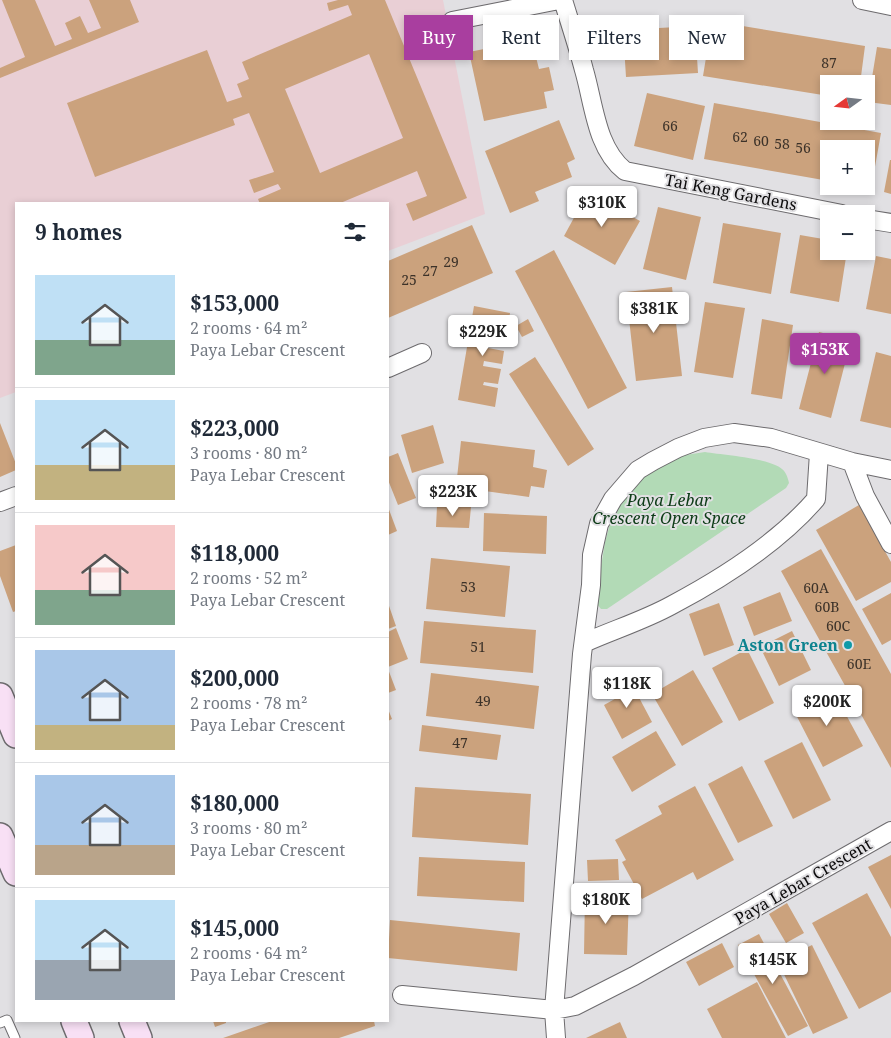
<!DOCTYPE html>
<meta charset="utf-8">
<style>
:root{--surface:#fff;--page:#f6f6f7;--text:#1f2937;--muted:#747a83;--line:#e0e1e3;--accent:#a93e9f}
body{margin:0;font-family:"Noto Serif",serif;background:var(--page);color:var(--text);height:100vh;display:flex;flex-direction:column;font-size:19px;white-space:nowrap}
*{box-sizing:border-box;margin:0}
p{font-size:16px;color:var(--muted)}
.icon{flex:none;width:28px;height:28px;fill:none;stroke:currentColor;stroke-width:2;stroke-linecap:round;stroke-linejoin:round}
.map{position:relative;flex:1;overflow:hidden}
.panel{position:absolute;left:15px;top:202px;width:374px;height:820px;display:flex;flex-direction:column;background:var(--surface);border-radius:0px;box-shadow:0 2px 8px #0003}
.panel>*{flex:none}
.guide{position:absolute;left:404px;top:15px;width:411px;height:45px;display:flex;gap:10px}
.needle{width:32px;rotate:255deg}
.fabs{position:absolute;left:820px;top:75px;display:grid;gap:10px}
.fabs a{display:grid;place-items:center;width:55px;height:55px;border-radius:0px;background:var(--surface);box-shadow:0 2px 8px #0003;font-size:25px}
.price{position:absolute;translate:-50% -42px;padding:0 11px;border-radius:5px;background:#fff;color:#222;font-size:16px;line-height:32px;filter:drop-shadow(0 1px 2px #0008)}
.price::after{content:'';position:absolute;left:50%;top:30px;width:15px;height:11px;margin-left:-8px;background:inherit;clip-path:polygon(0 0,100% 0,50% 100%)}
.price.active{background:var(--accent);color:#fff}
ul{padding:0;list-style:none}
li{display:flex;align-items:center;gap:15px;height:125px;padding:0 20px}
li+li{border-top:1px solid var(--line)}
li span{display:grid;place-items:center;flex:none;width:140px;height:100px;border-radius:0px;color:#555}
li>.icon{margin-inline-start:auto}
span .icon{width:60px;height:60px;fill:#fffc;stroke-width:1}
li b{font-size:21px}
h2{display:flex;justify-content:space-between;align-items:center;height:60px;padding:0 20px;font-size:21px}
.pill{padding:0 18px;border-radius:0px;background:var(--surface);box-shadow:0 2px 8px #0003;font-size:18px;line-height:45px}
.pill.active{background:var(--accent);color:#fff}
.map>svg:first-child{display:block}
.education{fill:#e9cfd5}
.green{fill:#b2dab6}
.building{fill:#cba27d;fill-rule:evenodd}
.lines{fill:none;stroke-linecap:round;stroke-linejoin:round}
.lane-casing{stroke:#6d6b6e;stroke-width:11}
.street-casing{stroke:#6d6b6e;stroke-width:20}
.secondary-casing{stroke:#6d6b6e;stroke-width:28}
.lane{stroke:#fff;stroke-width:9}
.street{stroke:#fff;stroke-width:18}
.secondary{stroke:#f8e0f5;stroke-width:25}
.culture-dot{fill:#0f9aa8;stroke:#e1e0e3;stroke-width:2}
.labels{text-anchor:middle;stroke-width:4;stroke-linejoin:round;paint-order:stroke}
.number-label{font-size:14px;fill:#3c3229}
.street-label{font-size:16px;fill:#0d0c0d;stroke:#e1e0e3}
.park-label{font-size:16px;font-style:italic;fill:#0d3c17;stroke:#e1e0e3}
.culture-label{font-size:16px;font-weight:bold;fill:#0d838f;stroke:#e1e0e3;text-anchor:end}
</style>
<div class="map">
<svg width="891" height="1038" viewBox="0 0 891 1038">
<rect width="100%" height="100%" fill="#e1e0e3"/>
<path class="education" d="M0,0H443L485,214L388,251V204H16V392L0,398Z"/>
<path class="green" d="M705,452C723,455 770,458 782,469C786,472 788,478 789,483L786,488L607,609H601L596,603V598L605,542L615,506L625,486L679,456Z"/>
<path class="building" d="M2,0H35L55,46L72,39L65,23L80,16L88,33L101,28L89,0H130L139,22L0,78V68L25,57Z
M338,0H385L467,198L413,221L406,204L427,196L417,171L338,204H260L258,199L281,189L278,184L254,193L249,180L274,172L249,113L233,119L235,125L95,177L67,103L207,50L227,102L242,97L237,84L249,79L242,62L352,15L348,5L329,11L327,3ZM369,54L403,138L320,173L285,89Z
M712,21L865,46L860,84H829V96L703,76Z
M695,26L698,73L626,77L623,30Z
M499,46L501,56L534,49L539,69L549,67L554,90L544,92L547,108L484,121L469,52Z
M877,47L891,49V105L868,102Z
M647,93L705,106L693,160L634,146Z
M714,103L881,133L871,189L862,187L866,186V149H829V181L704,159Z
M559,120L575,159L567,163L572,177L535,192L539,201L510,213L485,151Z
M890,160H891V194L884,192Z
M588,192L640,221L615,265L564,236Z
M658,207L701,217L686,280L643,269Z
M723,223L781,233L771,294L713,283Z
M472,225L493,273L388,318V261Z
M800,235L829,240V251H847L839,302L790,293Z
M554,250L627,388L588,409L515,271Z
M876,256L891,259V314L866,309Z
M672,287L682,376L636,381L626,292Z
M705,302L745,308L733,378L694,372Z
M474,306L510,313L508,326L490,323L489,328L507,331L505,346L489,344L488,348L504,351L502,364L484,361L483,366L501,369L498,384L484,382L483,385L498,388L495,407L458,400Z
M528,319L534,331L522,337L516,326Z
M762,319L793,325L782,399L751,394Z
M819,332L851,340L831,418L799,409Z
M876,352L891,356V428L860,421Z
M535,357L594,449L568,466L509,374Z
M0,423L16,464V470L0,477Z
M433,425L444,463L412,473L401,435Z
M461,441L535,450L533,467L547,470L544,488L531,486L529,497L456,487Z
M398,453L416,498L398,505L388,480V457Z
M859,505L891,562V582L856,601L816,530Z
M437,506L471,507L469,528L436,527Z
M388,507L397,531L388,535Z
M484,513L547,516L546,554L483,551Z
M16,545V611L13,612L0,576V551Z
M821,549L891,674V768L781,571Z
M431,558L510,566L505,617L426,609Z
M780,592L792,621L754,636L743,607Z
M891,593V640L882,645L862,609Z
M388,603L396,626L388,629Z
M719,603L734,645L704,656L689,614Z
M424,621L536,630L533,673L420,663Z
M396,628L408,659L388,667V632Z
M792,631L811,670L779,686L760,647Z
M747,649L774,703L739,721L712,668Z
M388,669L396,690L388,693Z
M693,670L723,722L682,746L652,694Z
M431,673L539,686L534,729L426,716Z
M626,673L652,722L622,739L604,705L622,695L614,679Z
M831,687L863,746L823,767L792,707Z
M388,709L392,719L388,721Z
M422,725L501,735L497,760L419,751Z
M656,731L676,765L632,792L612,757Z
M802,742L831,800L793,819L764,761Z
M742,766L773,826L738,843L708,784Z
M695,786L734,860L697,880L693,872L642,899L622,862L626,860L615,840L662,814L658,806Z
M415,787L531,794L528,845L412,837Z
M891,855V909L868,867Z
M419,857L525,862L524,902L417,896Z
M618,859L619,880L588,881L587,860Z
M867,893L891,937V992L859,1009L812,923Z
M585,895L629,896L627,955L584,954Z
M787,903L804,933L786,943L769,914Z
M390,920L520,933L517,971L388,958Z
M759,934L808,1026L788,1036L738,945Z
M722,943L734,967L699,986L686,962Z
M812,945L848,1018L813,1034L778,962Z
M757,982L786,1038H722L707,1009Z
M213,1021H226V1023L215,1027Z
M272,1021H374L375,1026L339,1038H223Z
M620,1022L627,1038H586Z"/>
<g class="lines">
<g class="lane-casing">
<path id="lane" d="M0,1023L7,1020L15,1038"/>
</g>
<g class="street-casing">
<path id="street" d="M563,0C570,23 578,47 584,70C594,104 596,148 625,171L842,214
M862,0L891,6
M452,21L559,0
M866,219L891,223
M388,368L422,353
M852,462L865,496L891,544
M0,502L16,496
M584,643C613,630 645,620 672,605C723,578 779,542 816,499L819,453
M402,995L554,1010L575,1006L634,976L891,831
M556,1038L554,1010L582,654L591,585L592,555L599,524L613,499L638,470L653,461L678,448L704,438L734,433L771,438L852,462L891,470"/>
</g>
<g class="secondary-casing">
<path id="secondary" d="M0,696L16,735
M0,836L16,873
M74,1021L81,1038
M132,1021L139,1038"/>
</g>
<use href="#lane" class="lane"/>
<use href="#street" class="street"/>
<use href="#secondary" class="secondary"/>
</g>
<circle class="culture-dot" cx="848" cy="645" r="5"/>
<g class="labels">
<g class="number-label">
<text x="829" y="68">87</text>
<text x="670" y="131">66</text>
<text x="740" y="142">62</text>
<text x="761" y="146">60</text>
<text x="782" y="149">58</text>
<text x="803" y="153">56</text>
<text x="451" y="267">29</text>
<text x="430" y="276">27</text>
<text x="409" y="285">25</text>
<text x="468" y="592">53</text>
<text x="816" y="593">60A</text>
<text x="827" y="612">60B</text>
<text x="838" y="631">60C</text>
<text x="478" y="652">51</text>
<text x="859" y="669">60E</text>
<text x="483" y="706">49</text>
<text x="460" y="748">47</text>
</g>
<g class="street-label">
<text transform="translate(731 192) rotate(11)" y="6">Tai Keng Gardens</text>
<text transform="translate(803 881) rotate(-30)" y="6">Paya Lebar Crescent</text>
</g>
<g class="park-label">
<text x="669" y="506">Paya Lebar<tspan x="669" dy="18">Crescent Open Space</tspan></text>
</g>
<g class="culture-label">
<text x="838" y="651">Aston Green</text>
</g>
</g>
</svg>
<div class="fabs">
<a><svg class="needle" viewBox="-14 -14 28 28"><path d="M0-13l5 13h-10z" fill="#e53935"/><path d="M0 13l5-13h-10z" fill="#747a83"/></svg></a>
<a>+</a>
<a>−</a>
</div>
<b class="price" style="left:602px;top:228px">$310K</b>
<b class="price" style="left:654px;top:334px">$381K</b>
<b class="price" style="left:483px;top:357px">$229K</b>
<b class="price active" style="left:825px;top:375px">$153K</b>
<b class="price" style="left:453px;top:517px">$223K</b>
<b class="price" style="left:627px;top:709px">$118K</b>
<b class="price" style="left:827px;top:727px">$200K</b>
<b class="price" style="left:606px;top:925px">$180K</b>
<b class="price" style="left:773px;top:985px">$145K</b>
<div class="guide">
<a class="pill active">Buy</a>
<a class="pill">Rent</a>
<a class="pill">Filters</a>
<a class="pill">New</a>
</div>
<section class="panel">
<h2>9 homes<svg class="icon" aria-label="filters" viewBox="0 0 24 24"><path d="M4 7h16M4 17h16"/><circle cx="9" cy="7" r="2"/><circle cx="15" cy="17" r="2"/></svg></h2>
<ul>
<li><span style="background:linear-gradient(#bfe0f5 65%,#7fa58c 0)"><svg class="icon" aria-label="home" viewBox="0 0 24 24"><path d="M3 11l9-7 9 7M6 9v11h12V9"/></svg></span><div><b>$153,000</b><p>2 rooms · 64 m²</p><p>Paya Lebar Crescent</p></div></li>
<li><span style="background:linear-gradient(#bfe0f5 65%,#c2b280 0)"><svg class="icon" aria-label="home" viewBox="0 0 24 24"><path d="M3 11l9-7 9 7M6 9v11h12V9"/></svg></span><div><b>$223,000</b><p>3 rooms · 80 m²</p><p>Paya Lebar Crescent</p></div></li>
<li><span style="background:linear-gradient(#f6c9c9 65%,#7fa58c 0)"><svg class="icon" aria-label="home" viewBox="0 0 24 24"><path d="M3 11l9-7 9 7M6 9v11h12V9"/></svg></span><div><b>$118,000</b><p>2 rooms · 52 m²</p><p>Paya Lebar Crescent</p></div></li>
<li><span style="background:linear-gradient(#a9c7e8 75%,#c2b280 0)"><svg class="icon" aria-label="home" viewBox="0 0 24 24"><path d="M3 11l9-7 9 7M6 9v11h12V9"/></svg></span><div><b>$200,000</b><p>2 rooms · 78 m²</p><p>Paya Lebar Crescent</p></div></li>
<li><span style="background:linear-gradient(#a9c7e8 70%,#b9a48a 0)"><svg class="icon" aria-label="home" viewBox="0 0 24 24"><path d="M3 11l9-7 9 7M6 9v11h12V9"/></svg></span><div><b>$180,000</b><p>3 rooms · 80 m²</p><p>Paya Lebar Crescent</p></div></li>
<li><span style="background:linear-gradient(#bfe0f5 60%,#9aa5b1 0)"><svg class="icon" aria-label="home" viewBox="0 0 24 24"><path d="M3 11l9-7 9 7M6 9v11h12V9"/></svg></span><div><b>$145,000</b><p>2 rooms · 64 m²</p><p>Paya Lebar Crescent</p></div></li>
</ul>
</section>
</div>
